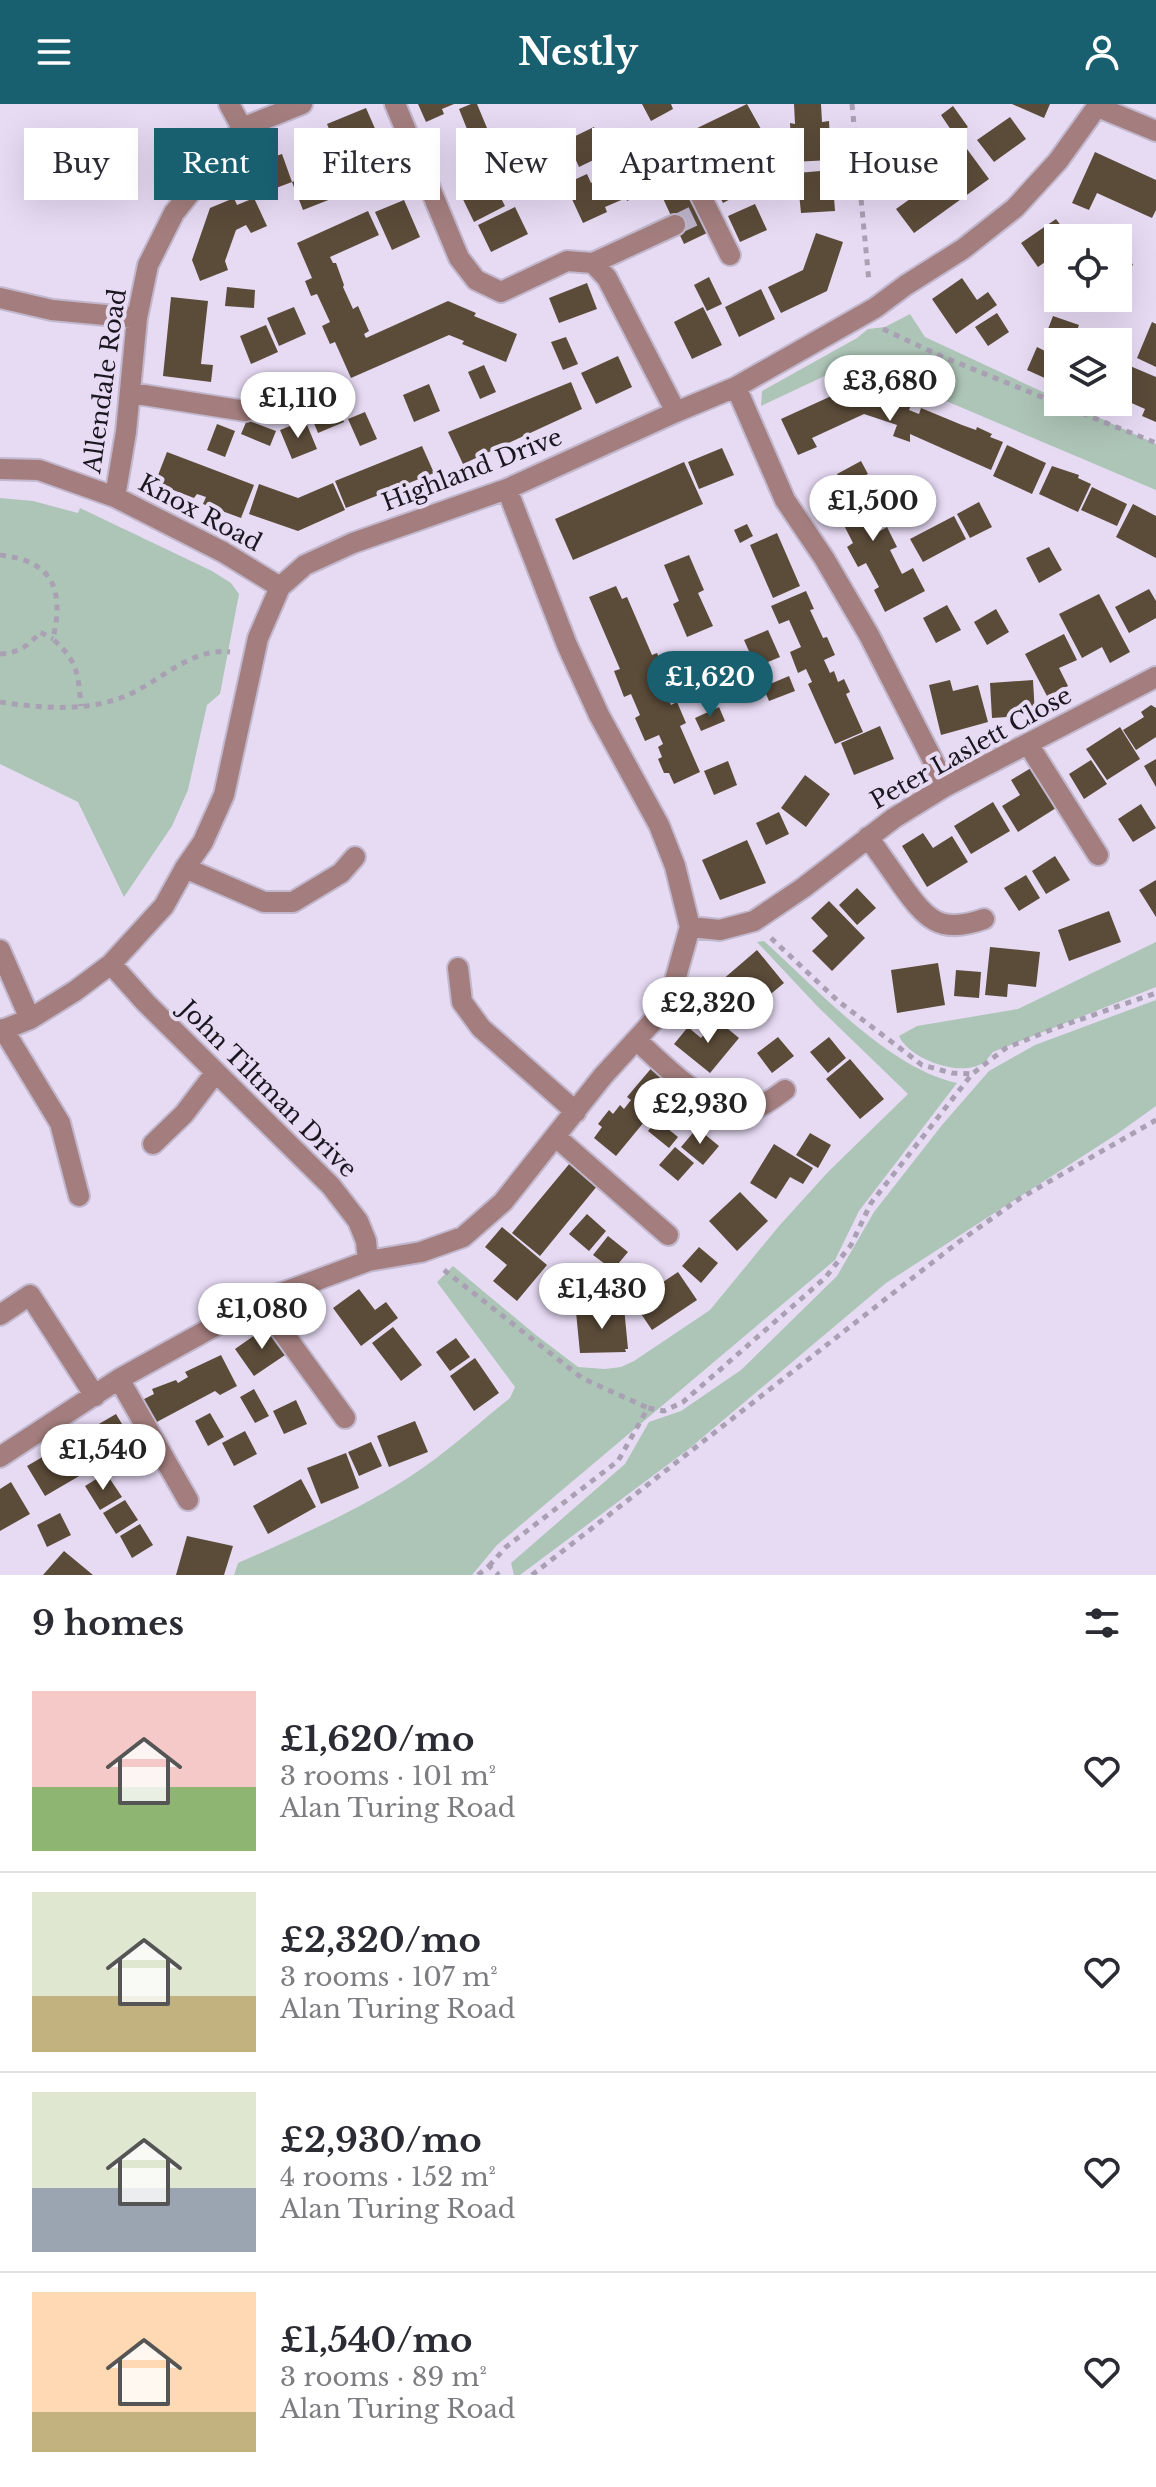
<!DOCTYPE html>
<meta charset="utf-8">
<style>
:root{--surface:#fff;--page:#f2f2f3;--text:#2b2b33;--muted:#7c7c81;--line:#e1e1e2;--accent:#185f6f}
body{margin:0;font-family:"Libre Baskerville",serif;background:var(--page);color:var(--text);height:100vh;display:flex;flex-direction:column;font-size:30px;white-space:nowrap}
*{box-sizing:border-box;margin:0}
p{font-size:26px;color:var(--muted)}
.icon{flex:none;width:44px;height:44px;fill:none;stroke:currentColor;stroke-width:2;stroke-linecap:round;stroke-linejoin:round}
.map{position:relative;height:1471px;overflow:hidden}
.details{display:flex;flex-direction:column;background:var(--surface);flex:1}
.details>*{flex:none}
.guide{position:absolute;left:24px;top:24px;width:1108px;height:72px;display:flex;gap:16px}
.fabs{position:absolute;left:1044px;top:120px;display:grid;gap:16px}
.fabs a{display:grid;place-items:center;width:88px;height:88px;border-radius:0px;background:var(--surface);box-shadow:0 8px 32px #0002;font-size:40px}
.price{position:absolute;translate:-50% -68px;padding:0 18px;border-radius:28px;background:#fff;color:#222;font-size:26px;line-height:52px;filter:drop-shadow(0 2px 4px #0008)}
.price::after{content:'';position:absolute;left:50%;top:48px;width:24px;height:18px;margin-left:-12px;background:inherit;clip-path:polygon(0 0,100% 0,50% 100%)}
.price.on{background:var(--accent);color:#fff}
ul{padding:0;list-style:none}
li{display:flex;align-items:center;gap:24px;height:200px;padding:0 32px}
li+li{border-top:2px solid var(--line)}
li span{display:grid;place-items:center;flex:none;width:224px;height:160px;border-radius:0px;color:#555}
li>.icon{margin-inline-start:auto}
span .icon{width:96px;height:96px;fill:#fffc;stroke-width:1}
li b{font-size:34px}
h2{display:flex;justify-content:space-between;align-items:center;height:96px;padding:0 32px;font-size:34px}
.chip{padding:0 28px;border-radius:0px;background:var(--surface);box-shadow:0 8px 32px #0002;font-size:28px;line-height:72px}
.chip.on{background:var(--accent);color:#fff}
header{display:flex;justify-content:space-between;align-items:center;height:104px;padding:0 32px;background:var(--accent);color:#fff;font-size:36px;font-weight:700}
.map>svg:first-child{display:block}
.green{fill:#adc5b7}
.building{fill:#5b4b39}
.lines{fill:none;stroke-linecap:round;stroke-linejoin:round}
.minor-tunnel{stroke:#beb4ca;stroke-width:20;stroke-dasharray:20 10;stroke-linecap:butt}
.minor-casing{stroke:#c2b8ce;stroke-width:24}
.path{stroke:#aaa0b4;stroke-width:5;stroke-dasharray:6 6;stroke-linecap:butt}
.minor{stroke:#a47e7e;stroke-width:20}
.labels{text-anchor:middle;stroke-width:8;stroke-linejoin:round;paint-order:stroke}
.street-label{font-size:24px;fill:#1b1720;stroke:#e7dbf4}
</style>
<header><svg class="icon" aria-label="menu" viewBox="0 0 24 24"><path d="M4 6h16M4 12h16M4 18h16"/></svg>Nestly<svg class="icon" aria-label="person" viewBox="0 0 24 24"><circle cx="12" cy="8" r="4"/><path d="M4 21q1-7 8-7t8 7"/></svg></header>
<div class="map">
<svg width="1156" height="1471" viewBox="0 0 1156 1471">
<rect width="100%" height="100%" fill="#e7dbf4"/>
<path class="green" d="M910,210L925,233L1058,295V298H1065L1156,340V386L873,266L865,253L761,302L762,287L857,234L868,225L885,223Z
M0,394L33,397L78,409L80,404L212,467L231,479L239,490L220,590L207,601L188,686L172,722L124,793L78,698L0,660Z
M764,837C816,884 888,964 957,979L859,1107L835,1156L497,1441L472,1471H234L238,1459C301,1431 367,1403 424,1363C454,1342 481,1317 510,1294L515,1283L437,1178L453,1162L536,1231L578,1263L605,1265L621,1263L634,1257L710,1206L779,1122L828,1068L908,990L818,903L757,838Z
M1156,838V883L993,948C989,953 985,959 979,961C956,972 909,954 899,932L917,922L1018,905Z
M1156,896V1002L1117,1030L886,1179L690,1344L520,1471H514L511,1459L625,1360L649,1318L681,1307L741,1266L837,1172L874,1108L942,1021L989,967L1035,941Z"/>
<path class="building" d="M418,0H454L442,5L444,10L426,18Z
M471,0H477L487,24L469,30L459,5Z
M642,0H671L673,5L651,17Z
M747,0L761,25L702,54L689,28Z
M794,0H821L822,18L829,17L831,56L792,58L790,19L795,20Z
M1012,0H1050L1044,14Z
M953,2L968,23L955,32L941,11Z
M366,4L380,36L340,52L327,20Z
M1010,13L1026,35L994,58L977,36Z
M594,23L606,50L579,63L567,36Z
M488,29L500,55L472,68L460,42Z
M913,32L926,52L913,61L899,40Z
M967,45L989,75L914,129L896,105L931,80L927,74Z
M669,47L707,129L684,140L655,77L646,81L649,87L627,97L626,94L605,103L607,108L583,119L565,80L587,70L591,79L615,68L612,62L630,53L635,62Z
M366,48L372,63L346,74L339,59Z
M551,48L565,77L549,84L536,55Z
M1095,48L1156,76V106L1152,114L1097,89L1089,106L1072,99Z
M282,50L292,78L252,93L243,68L254,63L252,57L269,51L270,54Z
M736,60L749,85L723,99L710,73Z
M832,66L835,107L801,109L797,69Z
M320,67L331,95L303,106L292,78Z
M487,67L505,102L474,118L456,81Z
M234,94L237,101L254,94L267,122L251,129L246,121L236,126L225,157L228,166L200,177L192,156L210,104Z
M404,96L420,133L392,146L375,108Z
M755,100L767,126L740,138L728,112Z
M515,103L528,130L491,148L478,121Z
M368,107L379,131L330,153L333,159H336L344,181L343,183L353,205L358,202L369,227L364,230L366,234L448,197L476,209L474,212L517,230L506,258L462,240L464,237L449,231L351,274L335,238L330,240L322,222L330,218L317,190L311,192L305,177L312,174L297,139Z
M1056,115L1070,134H1058V149L1038,163L1021,139Z
M816,129L843,138L827,187L781,209L768,183L803,166Z
M1118,154L1133,160L1122,183L1118,181Z
M709,173L722,200L707,207L694,181Z
M962,174L977,196L988,188L997,201L956,230L932,195Z
M587,179L597,205L559,219L549,194Z
M227,183L255,186L254,204L225,202Z
M761,185L775,215L739,233L725,203Z
M171,193L208,197L201,260L213,261L211,278L163,272Z
M294,203L306,230L279,242L267,214Z
M703,203L722,241L692,255L674,218Z
M997,209L1009,228L988,242L975,223Z
M1053,212L1079,221L1074,234L1048,225Z
M1152,218L1156,220V263L1137,254Z
M266,221L278,248L251,260L240,232Z
M1052,232L1067,238H1058V280L1027,266L1037,243L1045,247Z
M566,233L578,260L563,266L551,238Z
M618,252L632,283L596,300L581,269Z
M484,261L496,288L480,295L468,268Z
M1130,262L1156,273V318L1142,312L1145,305L1118,293V288Z
M571,278L582,305L463,360L448,328Z
M862,278L897,287L896,290L913,296L909,306L919,310L921,304L962,321L976,326L977,323L992,330L990,333L1003,338L991,366L910,330V338L893,332L897,321L864,310L812,334L817,343L798,351L781,315Z
M429,280L440,307L414,318L403,291Z
M332,290L344,318L318,329L306,300Z
M365,308L377,335L360,342L348,315Z
M247,316L276,327L270,342L241,330Z
M305,316L317,345L292,355L280,326Z
M217,320L235,327L225,353L207,346Z
M1007,341L1046,359L1032,390L993,372Z
M422,342L434,369L346,404L335,377Z
M722,344L734,371L699,385L688,358Z
M167,348L254,381L241,414L203,400L206,393L197,390L194,394L155,379Z
M861,357L868,370L854,376L880,427L887,423L897,443L890,446L902,470L913,464L925,487L885,508L874,486L879,483L866,459L858,463L847,443L853,439L828,390L843,382L837,370Z
M684,358L703,400L573,456L555,415Z
M1052,362L1079,371L1078,374L1091,380L1078,408L1039,390Z
M333,379L345,406L298,427L249,410L259,380L298,394Z
M1092,383L1127,400L1117,422L1081,406Z
M979,398L992,423L970,434L957,410Z
M1133,400L1156,412V454L1116,433Z
M954,412L966,435L923,458L910,435Z
M747,420L753,432L740,439L734,426Z
M777,429L800,482L773,494L750,441Z
M1049,443L1062,466L1039,479L1026,454Z
M689,451L704,486L698,489L713,522L687,533L673,500L679,497L664,461Z
M616,482L622,495L627,493L652,551L657,549L668,574L661,577L671,601L677,598L686,619L680,622L700,668L674,680L669,669H664L658,655L662,653L658,643L663,640L659,631L645,637L635,614L640,611L631,590L624,593L614,567L620,565L589,493Z
M1149,485L1156,497V514L1129,529L1115,503Z
M806,487L814,505L810,506L823,534L827,533L835,551L824,556L830,569L834,567L838,578L844,575L850,588L846,590L863,628L835,640L808,580L812,578L806,565L798,569L790,548L801,543L789,516L779,520L771,502Z
M1099,490L1130,548L1110,559L1102,543L1082,554L1059,510Z
M947,501L961,526L936,539L923,514Z
M996,505L1009,528L987,541L974,518Z
M768,526L780,553L756,563L744,536Z
M1064,530L1077,556L1059,564L1068,582L1047,592L1025,550Z
M699,558L710,583L688,593L677,567Z
M789,572L795,587L769,597L763,583Z
M950,576L953,587L978,581L988,618L941,631L929,581Z
M1033,576L1035,611L992,614L990,579Z
M1151,601L1156,604V633L1136,646L1123,626L1144,613L1141,608Z
M719,603L725,617L701,627L695,614Z
M880,622L894,655L854,671L841,639Z
M1120,623L1140,655L1107,676L1086,645Z
M1156,655V683L1144,662Z
M1091,656L1107,680L1084,695L1069,670Z
M728,657L737,681L714,691L704,667Z
M1031,664L1056,704L1018,728L1002,702L1020,691L1011,676Z
M805,671L830,690L806,723L781,704Z
M993,698L1010,727L971,750L954,722Z
M1141,700L1156,724L1133,738L1118,715Z
M779,708L789,730L766,741L756,719Z
M923,729L933,744L952,732L968,758L927,783L902,742Z
M747,736L766,779L720,796L702,756Z
M1055,752L1070,776L1046,790L1032,767Z
M1026,771L1040,794L1019,807L1004,784Z
M1156,776V813L1139,786Z
M857,784L876,804L857,821L839,801Z
M829,797L865,834L832,867L812,847L828,832L811,814Z
M1109,807L1121,838L1069,857L1058,826Z
M990,843L1040,848L1036,883L1008,880L1007,893L985,891Z
M757,846L784,879L748,909L721,877Z
M938,859L945,901L897,909L891,866Z
M956,866L981,868L979,894L954,892Z
M716,915L739,934L710,969L674,940L688,923L701,934Z
M778,933L794,952L772,969L757,949Z
M829,933L846,954L828,969L810,948Z
M850,955L884,995L860,1015L826,975Z
M654,961L680,983L654,1013L649,1012L616,1052L594,1034L602,1023L598,1020L609,1006L613,1010L620,1001L624,1005L631,996L627,993Z
M657,1016L678,1033L669,1044L648,1027Z
M697,1024L719,1042L703,1061L681,1043Z
M810,1029L831,1041L818,1064L796,1051Z
M774,1040L813,1064L803,1080L790,1073L776,1095L750,1079Z
M675,1043L694,1059L678,1077L659,1061Z
M575,1053L602,1076L540,1152L512,1129Z
M740,1088L768,1117L737,1147L709,1117Z
M587,1110L606,1127L589,1147L569,1130Z
M502,1123L547,1161L517,1197L493,1177L507,1161L485,1143Z
M608,1132L628,1148L613,1166L593,1151Z
M699,1143L718,1159L701,1179L682,1162Z
M678,1168L697,1196L652,1226L633,1198Z
M359,1185L375,1206L386,1198L398,1214L361,1242L333,1204Z
M624,1203L628,1245H625L626,1248L580,1249L576,1208Z
M269,1221L288,1249L254,1272L235,1245Z
M393,1223L422,1261L401,1277L372,1239Z
M456,1234L470,1253L450,1267L436,1248Z
M221,1251L237,1282L220,1291L215,1287L153,1320L140,1297L154,1290L152,1285L176,1276L178,1279L188,1273L185,1268Z
M475,1254L499,1289L474,1307L450,1272Z
M254,1285L269,1312L255,1319L240,1293Z
M296,1296L307,1320L284,1330L273,1307Z
M210,1309L224,1333L208,1342L195,1317Z
M116,1310L134,1340L45,1392L27,1362Z
M415,1317L428,1348L389,1363L377,1332Z
M245,1327L257,1350L234,1362L222,1339Z
M371,1338L382,1362L359,1372L348,1348Z
M346,1349L359,1384L321,1400L307,1364Z
M106,1369L122,1393L100,1406L85,1382Z
M301,1375L316,1403L268,1430L253,1402Z
M11,1378L30,1410L0,1427V1385Z
M125,1396L138,1416L116,1430L103,1409Z
M60,1409L71,1431L47,1443L37,1421Z
M140,1420L153,1441L132,1454L120,1432Z
M187,1432L233,1442L224,1471H176Z
M64,1447L93,1471H43Z"/>
<g class="lines">
<path class="minor-tunnel" d="M675,121L698,110"/>
<g class="minor-casing">
<path id="minor" d="M229,0L242,24
M395,0L459,154L476,176L501,188L567,157L593,159L607,174L676,308
M1098,3L1156,27
M689,68L730,151
M593,159L675,121
M0,194L52,206L137,214
M736,283L785,396L824,454L869,531L946,682
M131,289L245,307L284,293
M0,365L39,366L115,393L223,448L280,483
M115,393L126,328L137,214L148,161L174,109L242,24L302,0
M1028,640L1098,751
M868,733C879,749 890,764 901,780C926,815 939,831 984,815
M185,764L264,798H293L341,769L355,753
M690,823L720,826L754,817L803,784L894,714L946,682L1156,573
M0,846L30,915
M111,860L146,899L331,1082L358,1117L366,1137L368,1157
M458,864L462,898L481,924L576,1008
M3,925L60,1019L79,1092
M0,927L30,915L75,887L111,860L164,802L185,764L203,738L224,691L258,534L280,483L305,461L353,439L507,385L676,308L736,283L875,204L906,181L963,145L1015,104L1058,57L1099,0
M636,936C665,961 711,1013 752,1005C763,1003 776,992 785,986
M556,1033L668,1131
M153,1040L184,1010L216,968
M260,1197L345,1314
M0,1211L30,1191L95,1292
M119,1275L188,1396
M0,1353L119,1275L260,1197L368,1157L421,1148L463,1133L503,1098L603,972L656,914L672,887L690,823L675,762L659,721L599,611L567,541L507,385"/>
</g>
<path class="path" d="M852,0L869,178
M883,225L943,253L1156,339
M0,451C54,457 64,486 53,535C78,558 78,569 81,602
M0,550C18,549 29,542 40,528L53,535
M0,598C40,604 85,608 123,593C158,580 190,543 230,548
M771,834L838,897L922,961L952,969L972,970
M444,1166L582,1274L648,1304
M489,1462L506,1443L618,1357L648,1304L664,1307L683,1298L825,1174L851,1141L871,1099L972,970L1006,944L1053,925L1156,889
M478,1471L489,1462L499,1471
M532,1471L956,1140L1019,1095L1156,1016"/>
<use href="#minor" class="minor"/>
</g>
<g class="labels">
<g class="street-label">
<text transform="translate(105 277) rotate(-82)" y="8">Allendale Road</text>
<text transform="translate(472 366) rotate(-21)" y="8">Highland Drive</text>
<text transform="translate(200 409) rotate(28)" y="8">Knox Road</text>
<text transform="translate(971 644) rotate(-29)" y="8">Peter Laslett Close</text>
<text transform="translate(268 985) rotate(45)" y="8">John Tiltman Drive</text>
</g>
</g>
</svg>
<div class="fabs">
<a><svg class="icon" aria-label="locate" viewBox="0 0 24 24"><circle cx="12" cy="12" r="6"/><path d="M12 2v4M12 18v4M2 12h4M18 12h4"/></svg></a>
<a><svg class="icon" aria-label="layers" viewBox="0 0 24 24"><path d="M12 4l9 5-9 5-9-5zM3 14l9 5 9-5"/></svg></a>
</div>
<b class="price" style="left:890px;top:319px">£3,680</b>
<b class="price" style="left:298px;top:336px">£1,110</b>
<b class="price" style="left:873px;top:439px">£1,500</b>
<b class="price on" style="left:710px;top:615px">£1,620</b>
<b class="price" style="left:708px;top:941px">£2,320</b>
<b class="price" style="left:700px;top:1042px">£2,930</b>
<b class="price" style="left:602px;top:1227px">£1,430</b>
<b class="price" style="left:262px;top:1247px">£1,080</b>
<b class="price" style="left:103px;top:1388px">£1,540</b>
<div class="guide">
<a class="chip">Buy</a>
<a class="chip on">Rent</a>
<a class="chip">Filters</a>
<a class="chip">New</a>
<a class="chip">Apartment</a>
<a class="chip">House</a>
</div>
</div>
<section class="details">
<h2>9 homes<svg class="icon" aria-label="filters" viewBox="0 0 24 24"><path d="M4 7h16M4 17h16"/><circle cx="9" cy="7" r="2"/><circle cx="15" cy="17" r="2"/></svg></h2>
<ul>
<li><span style="background:linear-gradient(#f6c9c9 60%,#8fb573 0)"><svg class="icon" aria-label="home" viewBox="0 0 24 24"><path d="M3 11l9-7 9 7M6 9v11h12V9"/></svg></span><div><b>£1,620/mo</b><p>3 rooms · 101 m²</p><p>Alan Turing Road</p></div><svg class="icon" aria-label="heart" viewBox="0 0 24 24"><path d="M12 20l-8-8c-3-5 5-10 8-4 3-6 11-1 8 4z"/></svg></li>
<li><span style="background:linear-gradient(#dfe7d0 65%,#c2b280 0)"><svg class="icon" aria-label="home" viewBox="0 0 24 24"><path d="M3 11l9-7 9 7M6 9v11h12V9"/></svg></span><div><b>£2,320/mo</b><p>3 rooms · 107 m²</p><p>Alan Turing Road</p></div><svg class="icon" aria-label="heart" viewBox="0 0 24 24"><path d="M12 20l-8-8c-3-5 5-10 8-4 3-6 11-1 8 4z"/></svg></li>
<li><span style="background:linear-gradient(#dfe7d0 60%,#9aa5b1 0)"><svg class="icon" aria-label="home" viewBox="0 0 24 24"><path d="M3 11l9-7 9 7M6 9v11h12V9"/></svg></span><div><b>£2,930/mo</b><p>4 rooms · 152 m²</p><p>Alan Turing Road</p></div><svg class="icon" aria-label="heart" viewBox="0 0 24 24"><path d="M12 20l-8-8c-3-5 5-10 8-4 3-6 11-1 8 4z"/></svg></li>
<li><span style="background:linear-gradient(#ffd9b3 75%,#c2b280 0)"><svg class="icon" aria-label="home" viewBox="0 0 24 24"><path d="M3 11l9-7 9 7M6 9v11h12V9"/></svg></span><div><b>£1,540/mo</b><p>3 rooms · 89 m²</p><p>Alan Turing Road</p></div><svg class="icon" aria-label="heart" viewBox="0 0 24 24"><path d="M12 20l-8-8c-3-5 5-10 8-4 3-6 11-1 8 4z"/></svg></li>
</ul>
</section>
